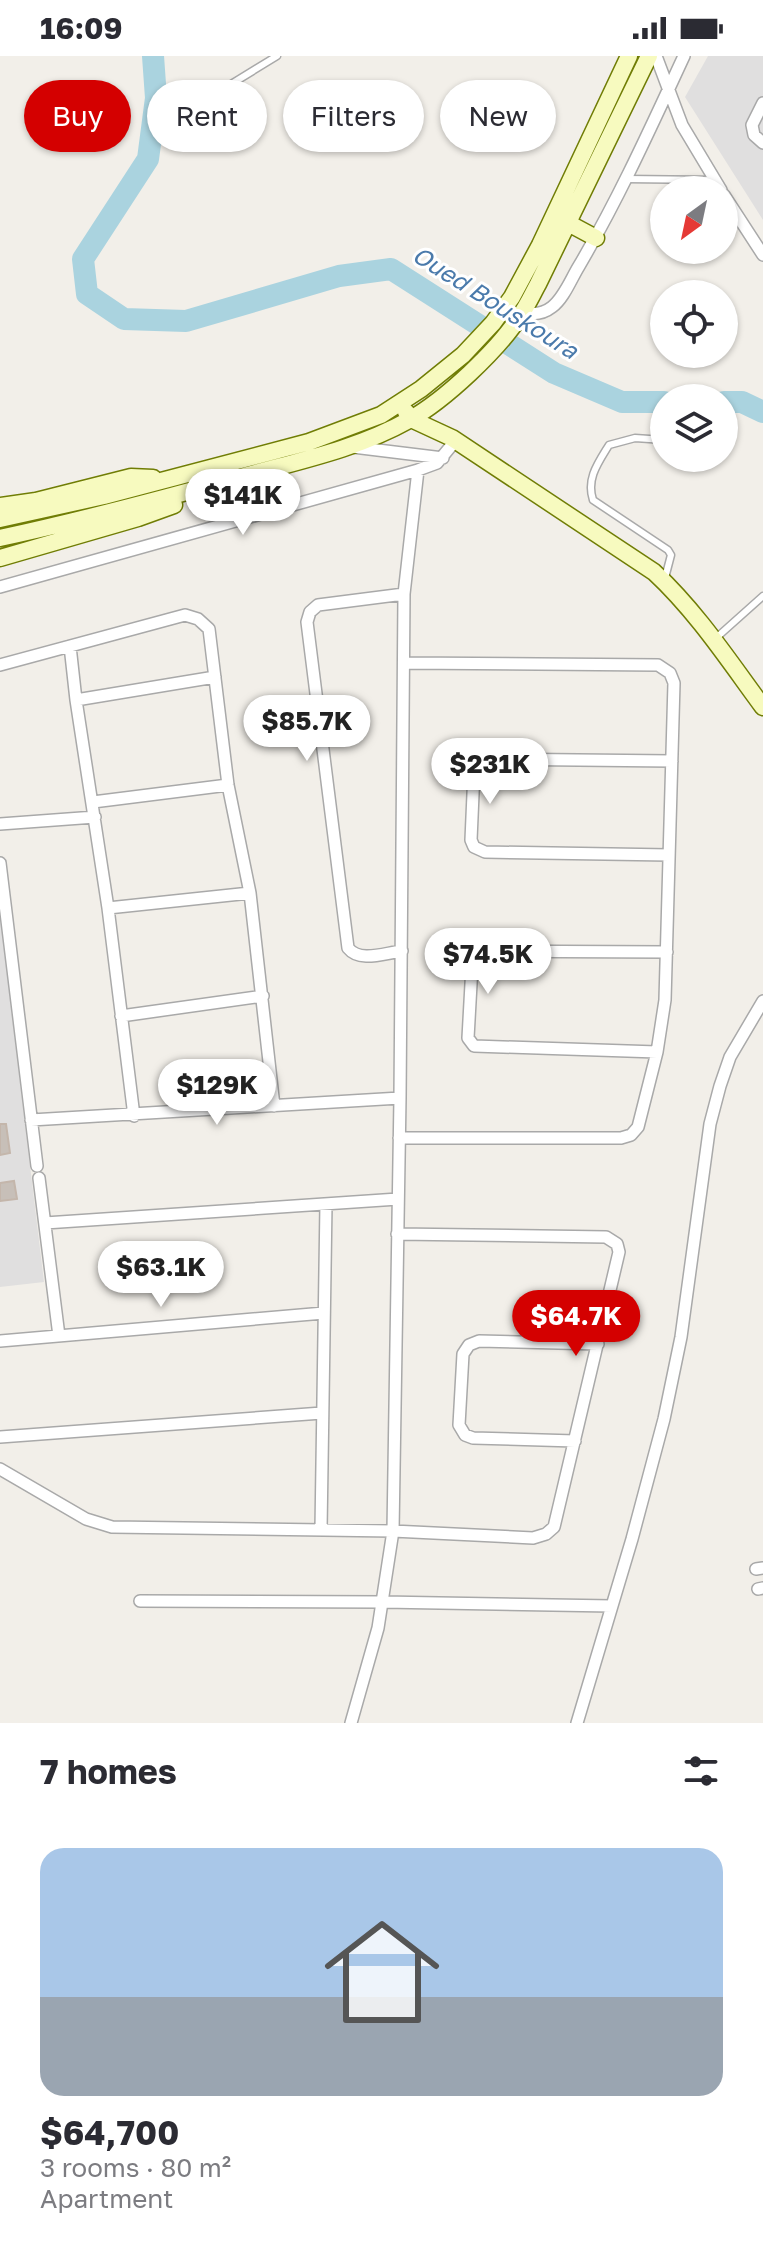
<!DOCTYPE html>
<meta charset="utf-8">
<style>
:root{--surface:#fff;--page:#f7f7f7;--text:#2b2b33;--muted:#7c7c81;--accent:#d40000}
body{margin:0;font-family:"Golos Text",sans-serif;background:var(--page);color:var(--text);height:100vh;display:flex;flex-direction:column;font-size:30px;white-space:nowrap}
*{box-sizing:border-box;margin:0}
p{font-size:26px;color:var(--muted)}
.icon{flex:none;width:44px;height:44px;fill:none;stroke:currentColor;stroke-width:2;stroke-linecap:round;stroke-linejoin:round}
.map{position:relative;height:1667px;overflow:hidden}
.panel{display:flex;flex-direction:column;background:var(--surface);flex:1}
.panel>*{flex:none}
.banner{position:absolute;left:24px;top:24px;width:716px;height:72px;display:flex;gap:16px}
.needle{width:52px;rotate:213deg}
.buttons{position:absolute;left:650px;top:120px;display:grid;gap:16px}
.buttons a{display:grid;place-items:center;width:88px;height:88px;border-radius:50%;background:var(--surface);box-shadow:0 2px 6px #0004;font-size:40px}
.price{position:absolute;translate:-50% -68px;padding:0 18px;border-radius:28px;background:#fff;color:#222;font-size:26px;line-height:52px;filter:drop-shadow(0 2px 4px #0008)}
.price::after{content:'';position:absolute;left:50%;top:48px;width:24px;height:18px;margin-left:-12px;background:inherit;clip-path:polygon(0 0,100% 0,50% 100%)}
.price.selected{background:var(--accent);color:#fff}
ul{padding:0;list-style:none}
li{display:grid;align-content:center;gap:16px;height:424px;padding:0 40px}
li span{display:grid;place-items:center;height:248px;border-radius:24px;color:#555}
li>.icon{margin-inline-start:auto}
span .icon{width:144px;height:144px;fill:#fffc;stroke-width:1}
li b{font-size:34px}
h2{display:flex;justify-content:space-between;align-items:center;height:96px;padding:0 40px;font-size:34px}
.tag{padding:0 28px;border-radius:36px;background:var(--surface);box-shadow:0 2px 6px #0004;font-size:28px;line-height:72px}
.tag.selected{background:var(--accent);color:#fff}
.status{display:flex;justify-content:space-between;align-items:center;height:56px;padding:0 40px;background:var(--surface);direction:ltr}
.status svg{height:22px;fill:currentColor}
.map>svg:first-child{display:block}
.residential{fill:#e0dfdf}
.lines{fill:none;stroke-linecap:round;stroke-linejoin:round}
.river{stroke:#aad3df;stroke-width:22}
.building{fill:#c7bfb8;stroke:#c4b6ab;stroke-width:2}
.lane-casing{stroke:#a9a9a9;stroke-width:9}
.street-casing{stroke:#a9a9a9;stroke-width:14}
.secondary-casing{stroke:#707d05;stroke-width:19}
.lane{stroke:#fff;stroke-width:6}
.street{stroke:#fff;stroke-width:11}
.secondary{stroke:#f7fabf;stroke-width:16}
.labels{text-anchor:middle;stroke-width:6;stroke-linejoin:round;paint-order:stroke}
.water-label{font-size:24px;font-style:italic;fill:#4a7aab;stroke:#fff}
</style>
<div class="status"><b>16:09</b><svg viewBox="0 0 49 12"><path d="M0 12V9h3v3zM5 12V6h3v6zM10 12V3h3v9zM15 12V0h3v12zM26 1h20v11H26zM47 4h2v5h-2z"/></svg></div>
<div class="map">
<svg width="763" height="1667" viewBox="0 0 763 1667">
<rect width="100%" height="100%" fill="#f2efe9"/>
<path class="residential" d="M708,0H763V164L685,41Z
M0,860L44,1226L0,1231Z"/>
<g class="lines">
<path class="river" d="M153,0L156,42L148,103L83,203L87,238L124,263L186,265L339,220L391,213L554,317L622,346H664
M724,346H742L763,356"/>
</g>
<path class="building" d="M0,1068H6L10,1097L0,1099Z
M14,1125L17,1143L0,1145V1127Z"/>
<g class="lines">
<g class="lane-casing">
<path id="lane" d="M197,49L277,0
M626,123L715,124
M664,384L635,382L609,389C598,407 586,423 593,444L668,494L671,499L665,522
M716,582L763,540"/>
</g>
<g class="street-casing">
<path id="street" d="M656,0L682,69L721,134
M763,47L752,69L754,79L763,87
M724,139L763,199
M523,256C533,259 543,258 552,251C564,242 571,223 579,210C619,142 651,71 684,0
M353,391L443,402
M0,531L418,414L437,407L456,384
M70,590L76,644L108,852L134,1060
M0,609L185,559L198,563L209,573L228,729L250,837L274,1050
M76,644L215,621
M93,746L228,729
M0,768L95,761
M669,799L485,796L474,791L471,784L474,715L478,708L486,703L672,705
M0,807L37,1110
M108,852L250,837
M402,895C384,897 360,907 348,892L307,566L310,556L318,549L404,538
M121,960L263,940
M657,996L474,990L468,982L472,910L474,902L485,895L667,896
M31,1064L400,1042
M399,1082H621L631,1079L638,1071L657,996L665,944L674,627L670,617L658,609L404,607
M39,1122L59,1280
M45,1167L398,1143
M0,1285L324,1257
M0,1381L322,1357
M575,1385L473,1382L465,1379L459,1369L463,1298L469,1289L479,1285L598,1288
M0,1413L86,1463L112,1471L393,1475L533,1482L546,1478L554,1471L619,1196L617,1188L606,1181L397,1178
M321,1474L326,1148
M756,1513L763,1512
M758,1533L763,1532
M140,1545L383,1546L612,1550
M351,1667L378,1572L393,1475L400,1042L404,538L418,414
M577,1667L632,1483L664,1363L681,1281L710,1068L720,1030L730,1001L763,945"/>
</g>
<g class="secondary-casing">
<path id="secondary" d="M568,167L596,182
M406,356L411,363L452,382L654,516C697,556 729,605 763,651
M0,450L36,445L131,421L153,422
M0,463L104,440L309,386L381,359L421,333L463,299L493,267L512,241L540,189L629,0
M0,482C83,464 166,442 248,419C303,404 359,392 409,364C445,344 498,294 520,260C527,250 532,239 538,228L649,0
M0,502L138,462L174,449"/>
</g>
<use href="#lane" class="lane"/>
<use href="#street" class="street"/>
<use href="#secondary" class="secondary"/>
</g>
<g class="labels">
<g class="water-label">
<text transform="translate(495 247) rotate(32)" y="8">Oued Bouskoura</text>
</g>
</g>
</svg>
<div class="buttons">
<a><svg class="needle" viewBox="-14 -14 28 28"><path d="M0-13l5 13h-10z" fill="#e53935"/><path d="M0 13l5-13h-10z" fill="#7c7c81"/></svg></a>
<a><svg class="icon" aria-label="locate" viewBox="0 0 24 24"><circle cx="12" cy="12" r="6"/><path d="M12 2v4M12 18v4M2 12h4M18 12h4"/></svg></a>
<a><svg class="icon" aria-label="layers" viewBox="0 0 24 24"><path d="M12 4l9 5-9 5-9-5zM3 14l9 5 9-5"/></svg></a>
</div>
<b class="price" style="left:243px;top:481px">$141K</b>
<b class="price" style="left:307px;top:707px">$85.7K</b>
<b class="price" style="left:490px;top:750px">$231K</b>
<b class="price" style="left:488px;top:940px">$74.5K</b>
<b class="price" style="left:217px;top:1071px">$129K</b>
<b class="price" style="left:161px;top:1253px">$63.1K</b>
<b class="price selected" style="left:576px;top:1302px">$64.7K</b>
<div class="banner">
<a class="tag selected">Buy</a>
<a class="tag">Rent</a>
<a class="tag">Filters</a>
<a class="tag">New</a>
</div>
</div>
<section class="panel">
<h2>7 homes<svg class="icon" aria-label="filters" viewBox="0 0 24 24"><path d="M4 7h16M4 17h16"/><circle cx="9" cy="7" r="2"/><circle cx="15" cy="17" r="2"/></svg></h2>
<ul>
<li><span style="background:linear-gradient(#a9c7e8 60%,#9aa5b1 0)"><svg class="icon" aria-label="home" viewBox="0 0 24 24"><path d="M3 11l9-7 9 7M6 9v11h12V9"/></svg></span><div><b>$64,700</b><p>3 rooms · 80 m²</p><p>Apartment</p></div></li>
</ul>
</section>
